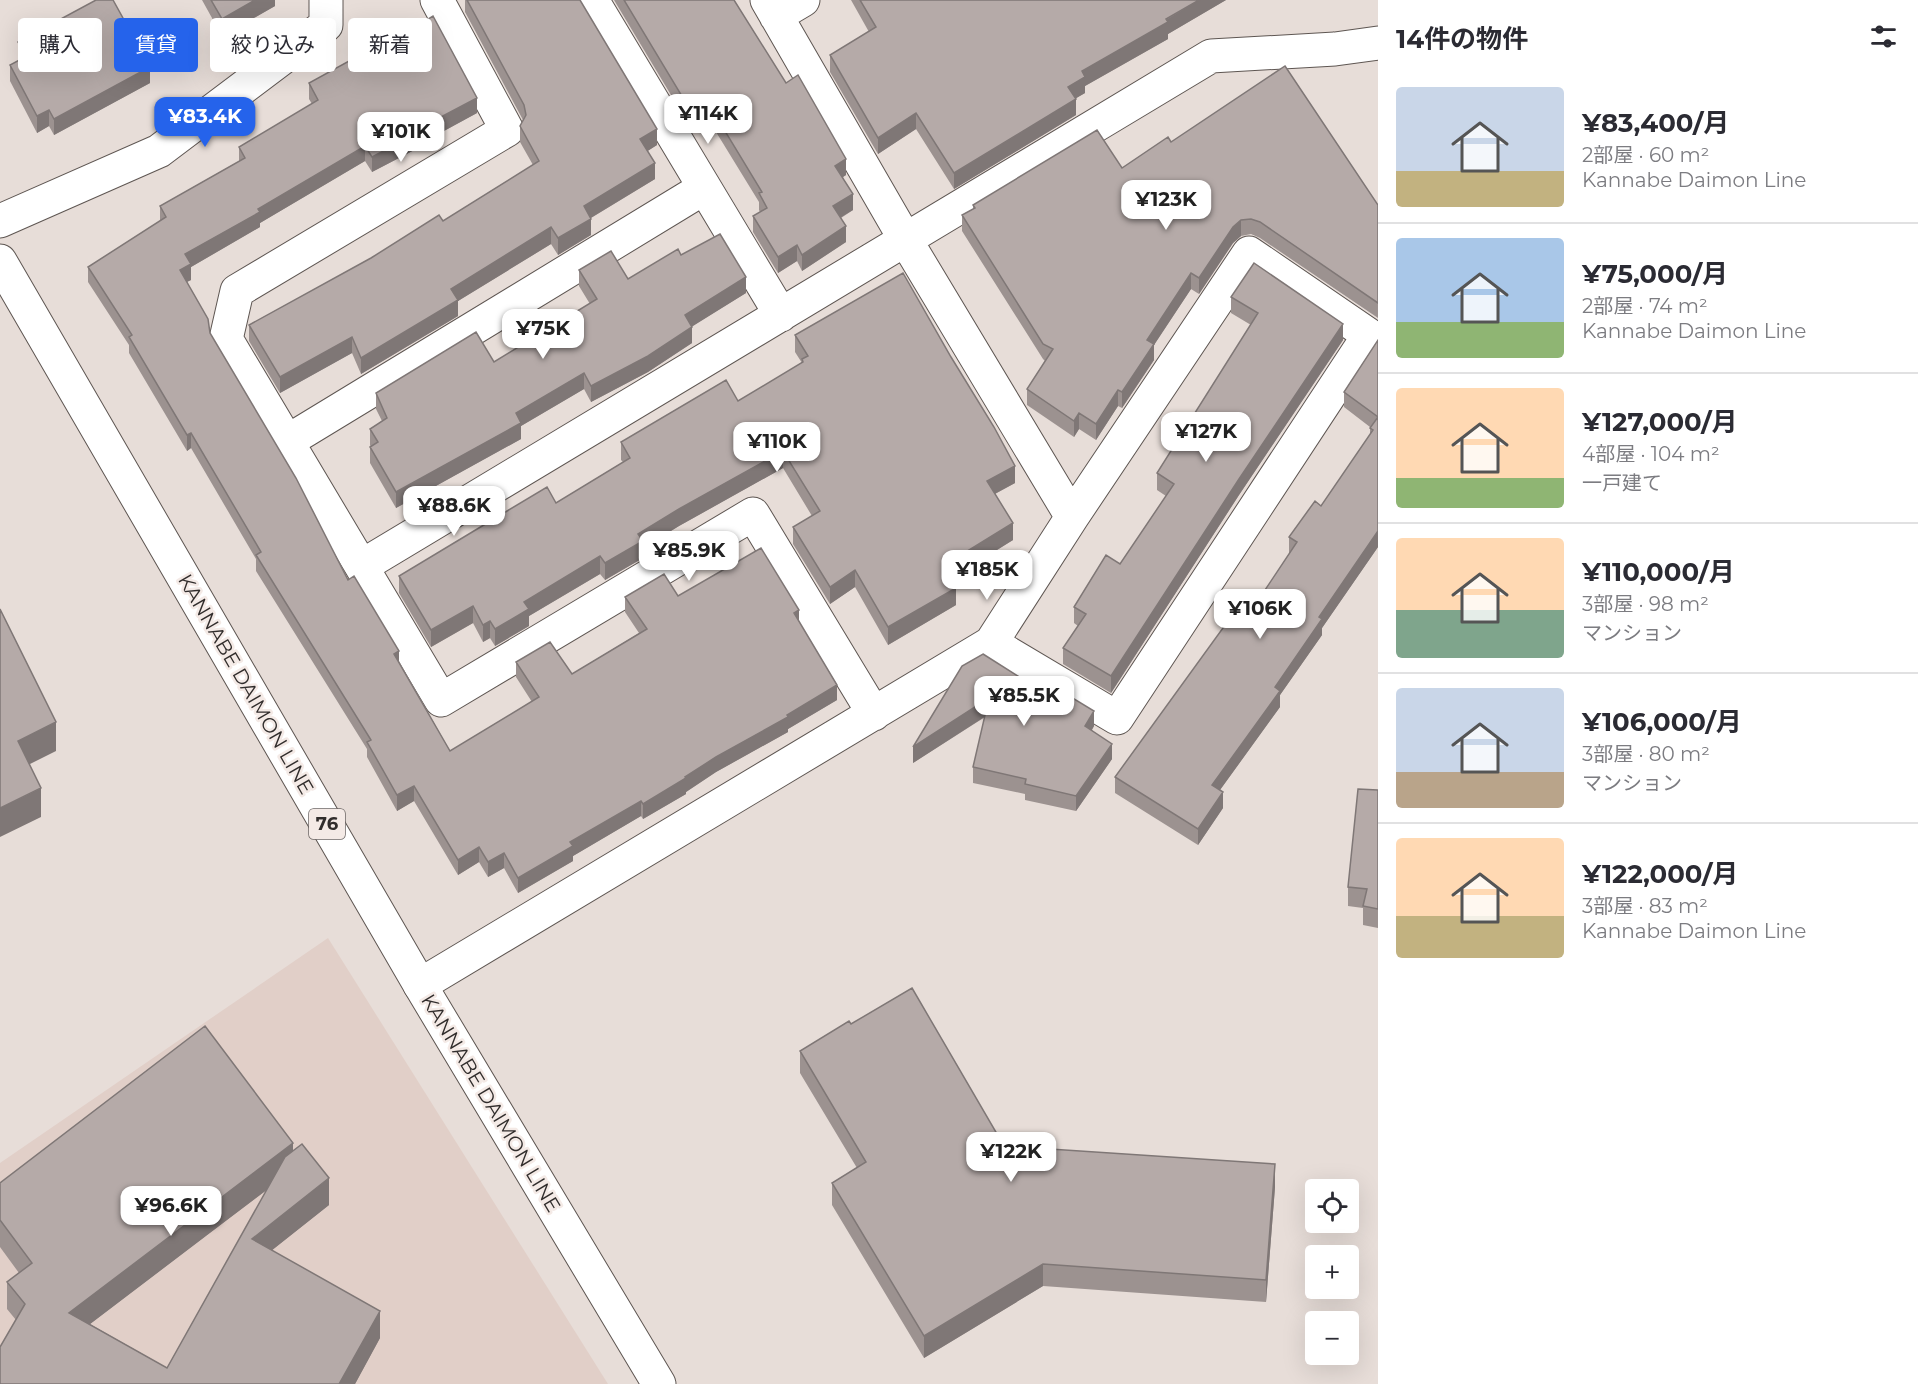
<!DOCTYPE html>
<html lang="ja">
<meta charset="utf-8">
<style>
:root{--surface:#fff;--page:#f2f2f3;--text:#2b2b33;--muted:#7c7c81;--line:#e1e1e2;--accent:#2563eb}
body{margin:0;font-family:Montserrat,"Noto Sans JP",sans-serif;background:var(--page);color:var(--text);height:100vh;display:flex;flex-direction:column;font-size:22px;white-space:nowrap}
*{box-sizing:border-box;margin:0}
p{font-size:20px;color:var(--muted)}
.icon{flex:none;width:33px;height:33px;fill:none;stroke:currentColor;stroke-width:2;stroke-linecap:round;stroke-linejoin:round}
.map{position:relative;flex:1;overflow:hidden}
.drawer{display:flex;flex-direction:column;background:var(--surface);width:540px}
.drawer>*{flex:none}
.hud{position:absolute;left:18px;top:18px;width:570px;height:54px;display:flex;gap:12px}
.tools{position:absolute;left:1305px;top:1179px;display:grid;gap:12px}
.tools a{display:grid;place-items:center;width:54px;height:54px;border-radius:6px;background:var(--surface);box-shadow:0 6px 24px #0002;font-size:30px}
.price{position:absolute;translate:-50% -51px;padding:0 14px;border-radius:12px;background:#fff;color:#222;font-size:20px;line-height:39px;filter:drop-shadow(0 2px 3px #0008)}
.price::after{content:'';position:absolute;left:50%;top:36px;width:18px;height:14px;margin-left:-9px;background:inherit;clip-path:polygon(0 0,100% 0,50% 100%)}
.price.current{background:var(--accent);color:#fff}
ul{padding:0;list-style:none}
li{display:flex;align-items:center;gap:18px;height:150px;padding:0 18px}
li+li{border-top:2px solid var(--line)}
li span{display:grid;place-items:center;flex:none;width:168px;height:120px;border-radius:6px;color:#555}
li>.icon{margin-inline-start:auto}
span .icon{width:72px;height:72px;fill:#fffc;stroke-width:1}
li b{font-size:26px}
h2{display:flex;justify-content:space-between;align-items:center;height:72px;padding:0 18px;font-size:26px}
.pill{padding:0 21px;border-radius:6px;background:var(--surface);box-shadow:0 6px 24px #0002;font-size:21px;line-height:54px}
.pill.current{background:var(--accent);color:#fff}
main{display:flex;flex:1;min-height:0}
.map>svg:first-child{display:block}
.built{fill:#e1cfc8}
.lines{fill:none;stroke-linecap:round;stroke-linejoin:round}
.street-casing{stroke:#5e5652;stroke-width:35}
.primary-casing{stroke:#5e5652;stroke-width:35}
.street{stroke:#fff;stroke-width:33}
.primary{stroke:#fff;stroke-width:33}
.wall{fill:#9c9290;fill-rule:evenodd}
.shaded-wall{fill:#7f7776}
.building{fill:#b5aaa8;stroke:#7f7776;stroke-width:1.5}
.labels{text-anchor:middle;stroke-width:5;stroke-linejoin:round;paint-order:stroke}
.shield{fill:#f4eae6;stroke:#6c6664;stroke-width:1.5}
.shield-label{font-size:18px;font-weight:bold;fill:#312d2c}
.street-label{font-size:20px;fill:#312d2c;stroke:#f4eae6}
</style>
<main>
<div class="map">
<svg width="1378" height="1384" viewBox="0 0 1378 1384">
<rect width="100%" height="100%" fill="#e7ddd8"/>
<path class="built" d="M328,938L608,1384H0V1163Z"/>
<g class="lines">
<g class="street-casing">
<path id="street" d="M437,0L507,130L237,291L226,339L441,700L753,514L874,714
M592,0L781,315
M776,16L803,0
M0,221L159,151L326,25V0
M288,441L704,188
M362,566L1211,56L1335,49L1378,43
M991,643L1117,718L1369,335L1249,253L1072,517
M420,985L991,643L1072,517L905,239L767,0"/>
</g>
<g class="primary-casing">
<path id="primary" d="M0,261L420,985L659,1384"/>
</g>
<use href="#street" class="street"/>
<use href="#primary" class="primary"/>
</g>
<path class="wall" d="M202,0H275V6L222,36Z
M465,0H580L657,145L647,151L655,179L591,218V235L558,255L551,244L458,301V316L361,374L352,353L280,393L249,341V325L443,221L533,165L520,142V126L523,120L465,12Z
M614,0H734L786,83L846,175L843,177L853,210L841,218L846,242L802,271L797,261L778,273L753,232V216L760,212L759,210V202L705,114L689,125Z
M851,0H1226L1168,34V39L1085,86V93L1076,98V115L954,189L916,129L878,154L830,72V55L869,32Z
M18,42L150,83L54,135L49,126L37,133L10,81V65L19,60L18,59Z
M371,54L477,113L420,144V147L372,172L365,161L260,223V227L191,267V280L187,282L210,333L348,580L399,661L450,751L532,702L516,677V662L572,674L639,633L625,612V597L678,596L799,621L837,700L788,729V732L716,772L686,792V794L643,819L641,816L573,856V861L518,893L504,868L488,877L479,862L458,875L414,801L397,811L367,757V749L256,571V559L191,448L187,451L129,353V345L88,282V267L160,221V206L239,161V147L312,104L309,99V83Z
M1171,142L1378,205V318L1260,238L1251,234L1241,236L1233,243L1199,294L1191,289L1154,345V360L1122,408L1118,406L1096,440L1079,429L1074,437L1027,405V389L1045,361L1043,359L962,231V215L973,209V205L1122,168Z
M681,255L746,293L692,326V343L648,372L591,402L584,389L521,426V439L396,508L370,463V447H371L370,445V429L382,421L376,409V393L494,362L590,304L579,286V270L628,279Z
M1231,297L1343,340L1239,495L1111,693L1063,664V648L1078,626L1074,623V607L1120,564L1166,496L1157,490V473L1251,325L1231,313Z
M795,335L1015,483L995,494L1013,540L951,579L956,605L888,645L855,587L830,604L793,544V527L812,516L783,468L679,526L643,548V558L605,580L600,574L529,616V626L495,646L490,638L483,642L473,623L431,647L399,593V576L556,503L623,462L621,460V442L738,401L802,363L795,352Z
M1378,340V547L1322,628V635L1280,695V707L1220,790L1223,808L1198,845L1115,793V777L1247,617L1290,553H1289V537L1321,506L1370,435V427L1344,407V392Z
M962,666L1094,726L1092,730L1112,759L1076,811L1025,800V794L973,783V767L985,717L913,763Z
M1378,790V935V928L1363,925V908L1348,906V887Z
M851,1024L1004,1146L1275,1187L1266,1302L1043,1286L924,1358L832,1205V1183L857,1168L800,1073V1051Z
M293,1152L329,1205L272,1250L380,1338L355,1384H0L16,1320L7,1309V1282L19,1273L0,1247V1183ZM268,1189L167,1368L90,1324L208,1234Z"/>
<path class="shaded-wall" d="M255,0H275V6L222,36V19Z
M1199,0H1226L1168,34V39L1085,86V93L1068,103V87L1082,71Z
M150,67V83L54,135V119Z
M477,98V113L420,144V147L372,172V157L418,129Z
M705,98V114L689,125V108Z
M1076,99V115L954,189V173Z
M49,110V126L37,133V116Z
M916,113V129L878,154V138Z
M657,129V145L640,156V139Z
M365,146V161L260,223V227L191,267V280L180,285V270L185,254L258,209Z
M846,159V175L835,182V166Z
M655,163V179L584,222V206Z
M853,194V210L833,222V206Z
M591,219V235L558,255V238Z
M1241,220V236L1233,243L1199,294V278L1233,227Z
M846,226V242L802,271V255Z
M551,227V244L458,301V316L361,374V358L451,289Z
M797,245V261L778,273V257Z
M1191,273V289L1154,345V360L1122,408V392L1147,340Z
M746,277V293L685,331V315Z
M1343,324V340L1239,495L1111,693V676L1239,479Z
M692,327V343L648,372L591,402V386Z
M352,337V353L280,393V377Z
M584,373V389L521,426V439L396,508V492L516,413Z
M1118,390V406L1096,440V424Z
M1079,413V429L1074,437V421Z
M191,433V448L187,451V435Z
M783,451V468L679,526L643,548V558L605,580V563L638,534L679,509Z
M1015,466V483L987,498V481Z
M1013,523V540L943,583V566Z
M1378,531V547L1322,628V635L1280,695V707L1212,801V785L1319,617Z
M600,556V574L529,616V626L495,646V629L524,602Z
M855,570V587L830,604V587Z
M956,588V605L888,645V627Z
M473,606V623L431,647V630Z
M799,610V626L794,613Z
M490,621V638L483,642V625Z
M399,651V666L394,654Z
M837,685V700L788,729V732L716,772L686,792V794L643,819V804L716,757Z
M989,698V714L913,763V747Z
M1094,711V726L1085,741V726Z
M56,722V751L18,770V741Z
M1112,744V759L1076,811V796Z
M414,786V801L397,811V795Z
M41,788V817L0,837V808Z
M1223,792V808L1198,845V829Z
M641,801V816L573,856V861L518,893V878L570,842Z
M479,847V862L458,875V860Z
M504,853V868L488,877V862Z
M293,1143V1170L69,1340V1313Z
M1275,1164V1187L1266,1302V1280Z
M329,1178V1205L252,1266V1239Z
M1043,1264V1286L924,1358V1336Z
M380,1311V1338L355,1384H339Z"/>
<path class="building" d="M96,0H113L150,67L54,119L49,110L37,116L10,65L27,56L18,42Z
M211,0H255L222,19Z
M467,0H580L657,129L640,139L655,163L584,206L591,219L558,238L551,227L451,289L458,300L361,358L352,337L280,377L249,325L371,258L439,215L443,221L539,161L520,126L526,115L524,105Z
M624,0H734L786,83L798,75L846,159L835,166L853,194L833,206L846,226L802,255L797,245L778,257L753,216L767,208L759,193L762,192L705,98L689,108Z
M860,0H1199L1166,19L1168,22L1082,71L1085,77L1068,87L1076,99L954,173L916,113L878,138L830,55L876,27Z
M433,16L477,98L418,129L420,132L372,157L365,146L258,209L260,212L185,254L191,264L180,270L208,319L210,333L296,478L348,580L354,576L399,651L394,654L450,751L539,697L516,662L550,642L572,674L647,629L625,597L664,574L678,596L761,548L799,610L794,613L837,685L787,715L788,717L716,757L685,777L686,778L643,804L641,801L570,842L573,846L518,878L504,853L488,862L479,847L458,860L414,786L397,795L367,742L371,740L256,555L261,552L191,433L187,435L129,337L132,335L88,267L166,217L160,206L245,158L239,147L318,100L309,83L369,50L371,54Z
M1285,66L1378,205V303L1260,222L1251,219L1241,220L1233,227L1199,278L1191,273L1147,340L1154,344L1122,392L1118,390L1096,424L1079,413L1074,421L1027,389L1053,349L1043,344L962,215L975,208L973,205L1097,130L1122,168L1168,137L1171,142Z
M720,234L746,277L685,315L692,327L648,356L591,386L584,373L516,413L521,423L396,492L370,447L378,442L370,429L387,418L376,393L476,332L494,362L597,299L579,270L611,251L628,279L678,249L681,255Z
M1254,263L1343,324L1239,479L1111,676L1063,648L1086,614L1074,607L1106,555L1120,564L1174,484L1157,473L1258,313L1231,297Z
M903,273L951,357L994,427L1015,466L987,481L1013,523L943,566L956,588L888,627L855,570L830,587L793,527L820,511L783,451L679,509L638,534L643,541L605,563L600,556L524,602L529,609L495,629L490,621L483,625L473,606L431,630L399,576L547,487L556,503L630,458L621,442L726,380L738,401L803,362L802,359L808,356L795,335Z
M1378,340V531L1319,617L1322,619L1275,687L1280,691L1212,785L1223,792L1198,829L1115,777L1236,610L1247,617L1297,542L1289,537L1315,501L1321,506L1373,430L1370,428L1378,417L1344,392Z
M0,609L56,722L18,741L41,788L0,808Z
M983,654L1037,688L1043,680L1094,711L1085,726L1112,744L1076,796L1025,784L1026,779L973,767L989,698L913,747L962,666Z
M1358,789L1378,790V909L1363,906L1367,889L1348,887Z
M912,988L1004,1146L1275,1164L1266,1280L1043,1264L924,1336L832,1183L866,1162L800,1051L849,1021L851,1024Z
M205,1026L293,1143L69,1313L167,1368L285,1157L302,1144L329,1178L252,1239L380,1311L339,1384H0V1347L25,1304L7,1282L32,1263L0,1220V1183Z"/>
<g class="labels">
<rect class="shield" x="309" y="809" width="36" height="30" rx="4.5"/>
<g class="shield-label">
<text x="327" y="830">76</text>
</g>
<g class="street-label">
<text transform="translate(246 684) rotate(60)" y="7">KANNABE DAIMON LINE</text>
<text transform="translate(491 1103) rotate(59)" y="7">KANNABE DAIMON LINE</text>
</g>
</g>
</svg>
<div class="tools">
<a><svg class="icon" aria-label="locate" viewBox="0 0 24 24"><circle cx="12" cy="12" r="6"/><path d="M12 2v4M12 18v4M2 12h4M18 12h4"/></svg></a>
<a>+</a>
<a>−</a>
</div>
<b class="price" style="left:708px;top:145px">¥114K</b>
<b class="price current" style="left:205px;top:148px">¥83.4K</b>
<b class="price" style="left:401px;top:163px">¥101K</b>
<b class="price" style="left:1166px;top:231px">¥123K</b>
<b class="price" style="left:543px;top:360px">¥75K</b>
<b class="price" style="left:1206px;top:463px">¥127K</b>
<b class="price" style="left:777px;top:473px">¥110K</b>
<b class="price" style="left:454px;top:537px">¥88.6K</b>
<b class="price" style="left:689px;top:582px">¥85.9K</b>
<b class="price" style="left:987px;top:601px">¥185K</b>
<b class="price" style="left:1260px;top:640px">¥106K</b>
<b class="price" style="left:1024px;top:727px">¥85.5K</b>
<b class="price" style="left:1011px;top:1183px">¥122K</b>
<b class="price" style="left:171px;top:1237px">¥96.6K</b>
<div class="hud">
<a class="pill">購入</a>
<a class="pill current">賃貸</a>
<a class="pill">絞り込み</a>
<a class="pill">新着</a>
</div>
</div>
<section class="drawer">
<h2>14件の物件<svg class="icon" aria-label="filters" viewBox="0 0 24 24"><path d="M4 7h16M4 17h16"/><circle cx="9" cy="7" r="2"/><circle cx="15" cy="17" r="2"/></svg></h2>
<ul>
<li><span style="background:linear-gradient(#c9d6e8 70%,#c2b280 0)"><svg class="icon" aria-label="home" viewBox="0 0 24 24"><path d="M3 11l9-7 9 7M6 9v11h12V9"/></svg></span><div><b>¥83,400/月</b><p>2部屋 · 60 m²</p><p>Kannabe Daimon Line</p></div></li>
<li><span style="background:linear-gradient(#a9c7e8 70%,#8fb573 0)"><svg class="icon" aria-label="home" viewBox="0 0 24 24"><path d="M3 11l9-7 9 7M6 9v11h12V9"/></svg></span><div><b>¥75,000/月</b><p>2部屋 · 74 m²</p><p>Kannabe Daimon Line</p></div></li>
<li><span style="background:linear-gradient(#ffd9b3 75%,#8fb573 0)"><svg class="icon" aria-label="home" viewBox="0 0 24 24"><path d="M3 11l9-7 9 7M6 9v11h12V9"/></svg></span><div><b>¥127,000/月</b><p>4部屋 · 104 m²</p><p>一戸建て</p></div></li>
<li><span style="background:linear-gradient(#ffd9b3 60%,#7fa58c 0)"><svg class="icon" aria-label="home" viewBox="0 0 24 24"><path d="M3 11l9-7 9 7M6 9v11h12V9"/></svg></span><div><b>¥110,000/月</b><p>3部屋 · 98 m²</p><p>マンション</p></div></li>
<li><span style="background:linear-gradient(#c9d6e8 70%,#b9a48a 0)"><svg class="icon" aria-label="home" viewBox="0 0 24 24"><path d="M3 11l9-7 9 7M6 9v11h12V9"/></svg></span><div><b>¥106,000/月</b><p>3部屋 · 80 m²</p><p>マンション</p></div></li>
<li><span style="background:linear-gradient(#ffd9b3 65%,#c2b280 0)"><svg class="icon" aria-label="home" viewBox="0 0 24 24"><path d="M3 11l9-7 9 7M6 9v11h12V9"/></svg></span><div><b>¥122,000/月</b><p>3部屋 · 83 m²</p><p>Kannabe Daimon Line</p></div></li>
</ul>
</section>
</main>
